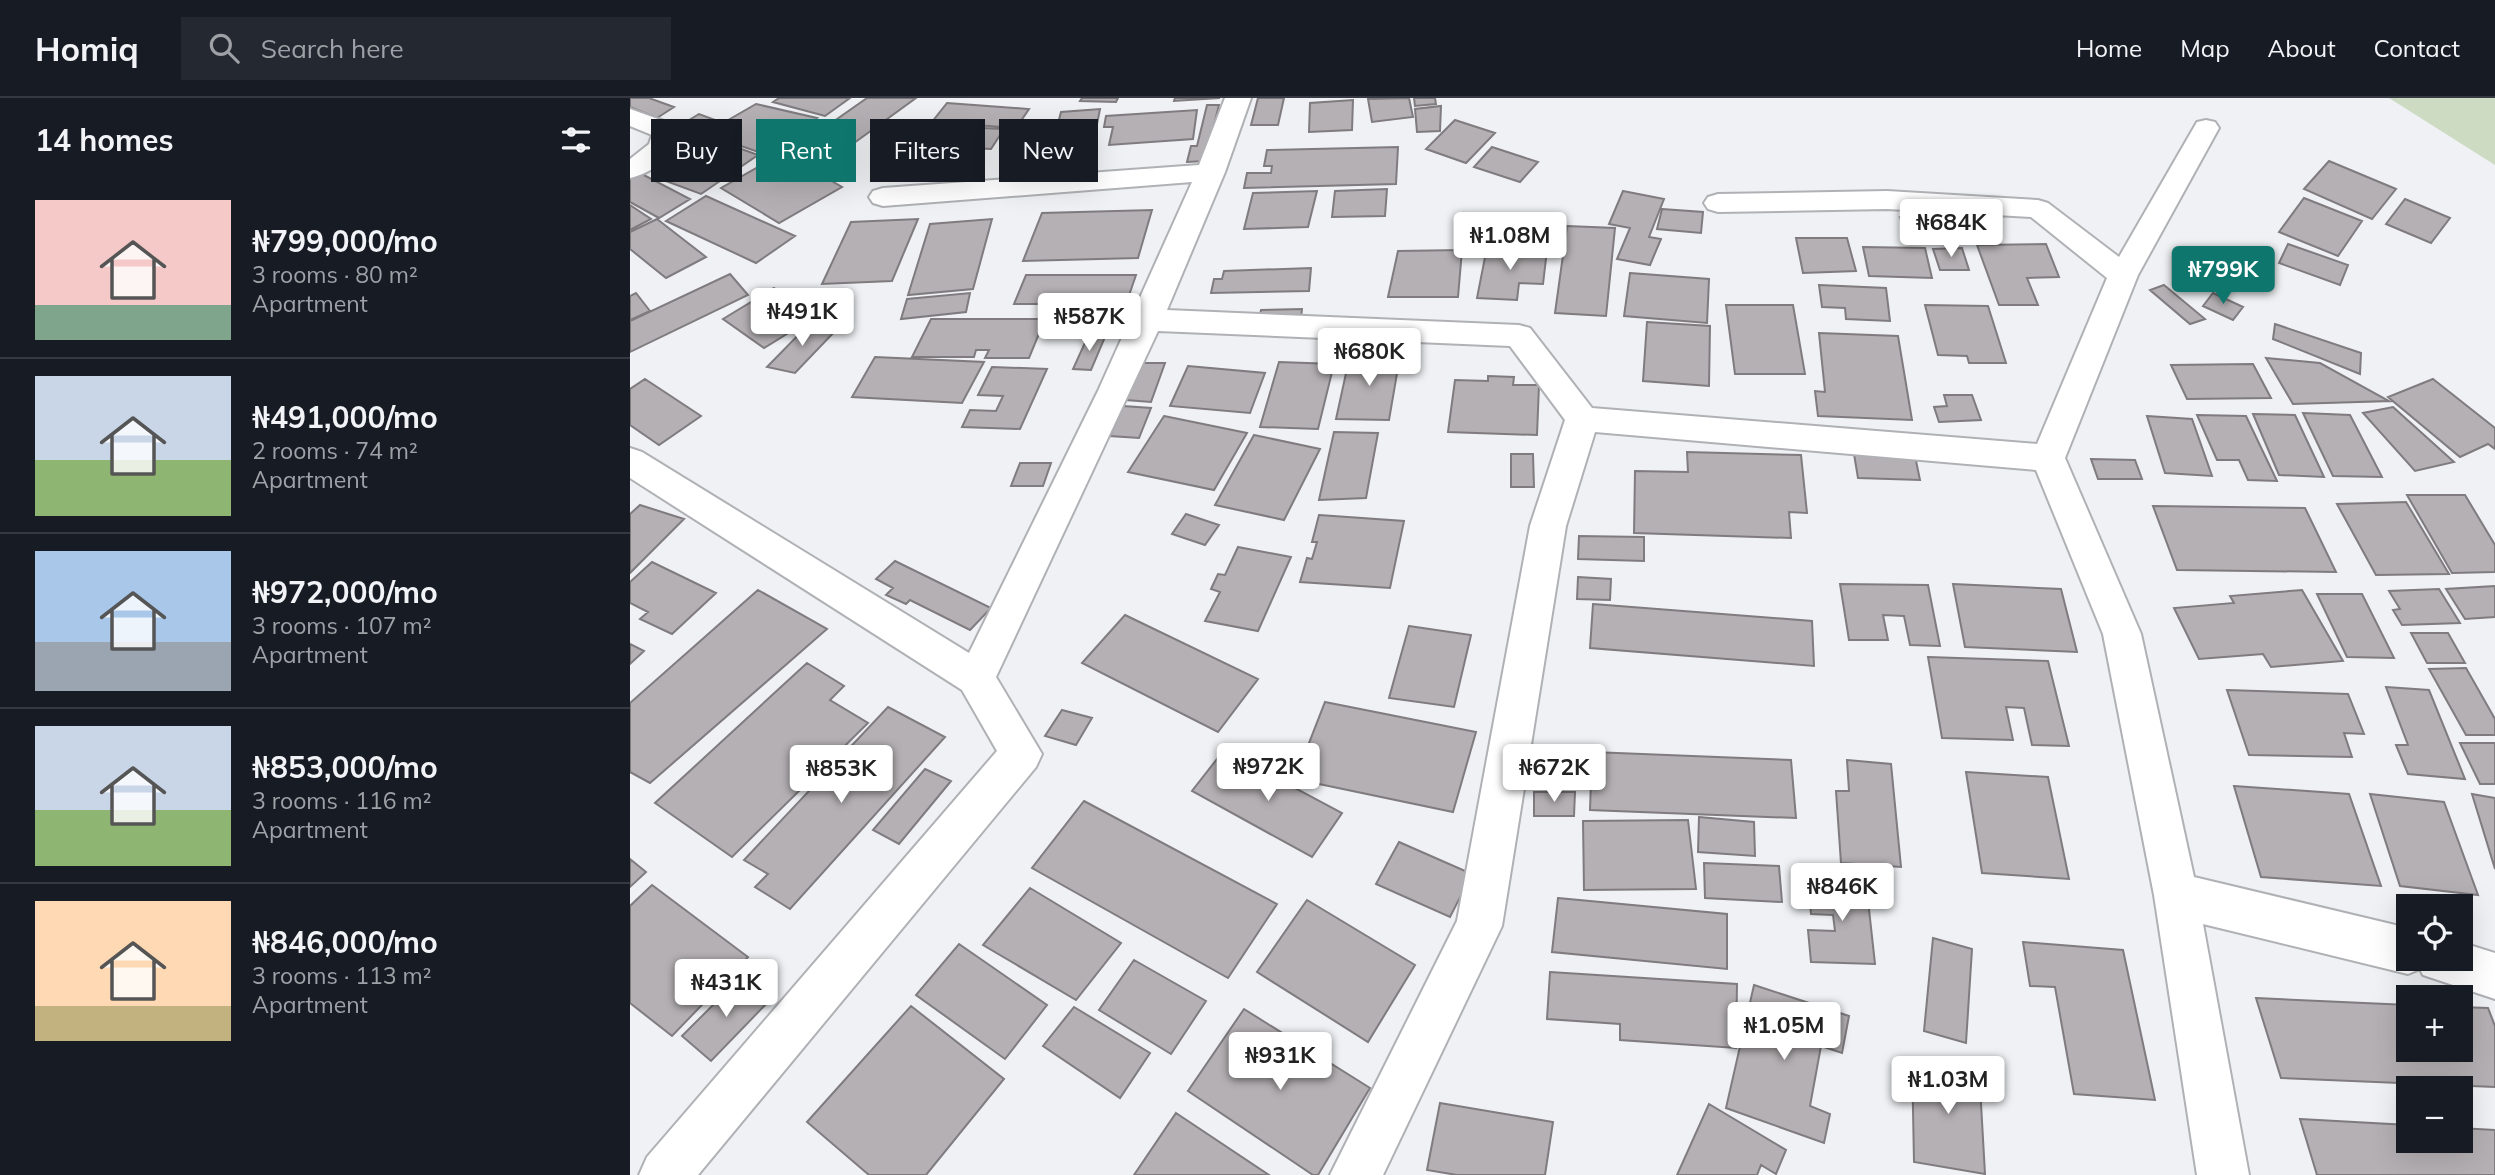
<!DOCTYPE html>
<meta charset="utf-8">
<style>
:root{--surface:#171b24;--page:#242831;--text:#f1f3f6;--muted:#9ea1a6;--line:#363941;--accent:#0f766e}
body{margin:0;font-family:Mulish,sans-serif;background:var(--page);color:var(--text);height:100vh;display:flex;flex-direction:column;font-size:26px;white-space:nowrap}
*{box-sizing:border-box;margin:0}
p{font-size:23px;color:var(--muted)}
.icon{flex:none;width:38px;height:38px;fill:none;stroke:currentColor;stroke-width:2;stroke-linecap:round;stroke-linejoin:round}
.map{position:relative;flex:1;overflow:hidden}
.side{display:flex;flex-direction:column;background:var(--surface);width:630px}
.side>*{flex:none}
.top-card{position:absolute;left:21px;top:21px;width:665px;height:63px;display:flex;gap:14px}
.fabs{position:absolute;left:1766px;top:796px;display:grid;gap:14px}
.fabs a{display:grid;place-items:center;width:77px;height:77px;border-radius:0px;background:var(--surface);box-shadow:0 7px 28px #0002;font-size:35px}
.price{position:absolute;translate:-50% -60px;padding:0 16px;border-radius:7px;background:#fff;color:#222;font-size:23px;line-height:46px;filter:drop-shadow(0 2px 4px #0008)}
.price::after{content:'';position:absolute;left:50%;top:42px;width:21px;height:16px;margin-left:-10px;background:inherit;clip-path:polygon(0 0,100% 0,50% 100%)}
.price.on{background:var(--accent);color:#fff}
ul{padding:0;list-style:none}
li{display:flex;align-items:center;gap:21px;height:175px;padding:0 35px}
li+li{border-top:2px solid var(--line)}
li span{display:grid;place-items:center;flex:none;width:196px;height:140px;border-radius:0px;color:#555}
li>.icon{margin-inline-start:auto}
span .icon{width:84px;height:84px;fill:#fffc;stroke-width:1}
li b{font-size:30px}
h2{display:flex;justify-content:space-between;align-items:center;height:84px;padding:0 35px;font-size:30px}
.chip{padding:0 24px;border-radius:0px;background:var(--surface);box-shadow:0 7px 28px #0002;font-size:24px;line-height:63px}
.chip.on{background:var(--accent);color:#fff}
header{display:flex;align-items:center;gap:42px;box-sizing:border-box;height:98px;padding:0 35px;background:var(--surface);border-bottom:2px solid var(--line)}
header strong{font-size:33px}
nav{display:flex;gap:38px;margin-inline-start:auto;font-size:24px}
.search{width:490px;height:63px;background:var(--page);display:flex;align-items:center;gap:18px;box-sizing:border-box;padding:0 24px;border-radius:0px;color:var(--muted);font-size:26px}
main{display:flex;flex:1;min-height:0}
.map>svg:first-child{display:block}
.green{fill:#ccdbc2}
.building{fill:#b4b0b3;stroke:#7f7b7e;stroke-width:2}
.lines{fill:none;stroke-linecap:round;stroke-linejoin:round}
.minor-casing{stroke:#b0b1b5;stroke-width:4}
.minor{fill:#fff;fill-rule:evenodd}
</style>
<header>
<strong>Homiq</strong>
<div class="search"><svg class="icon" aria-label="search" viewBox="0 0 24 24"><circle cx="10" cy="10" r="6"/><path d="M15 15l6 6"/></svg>Search here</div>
<nav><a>Home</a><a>Map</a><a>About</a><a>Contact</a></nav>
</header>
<main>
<section class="side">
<h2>14 homes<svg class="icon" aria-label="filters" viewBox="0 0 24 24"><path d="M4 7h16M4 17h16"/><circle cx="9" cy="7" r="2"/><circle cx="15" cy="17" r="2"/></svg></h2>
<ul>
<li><span style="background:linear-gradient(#f6c9c9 75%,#7fa58c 0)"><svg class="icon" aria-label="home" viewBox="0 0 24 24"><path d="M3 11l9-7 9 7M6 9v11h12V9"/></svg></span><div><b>₦799,000/mo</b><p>3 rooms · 80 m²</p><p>Apartment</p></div></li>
<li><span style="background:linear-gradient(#c9d6e8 60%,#8fb573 0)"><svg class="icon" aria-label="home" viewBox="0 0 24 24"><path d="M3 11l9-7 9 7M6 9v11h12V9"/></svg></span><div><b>₦491,000/mo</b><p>2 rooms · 74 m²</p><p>Apartment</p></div></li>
<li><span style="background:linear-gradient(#a9c7e8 65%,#9aa5b1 0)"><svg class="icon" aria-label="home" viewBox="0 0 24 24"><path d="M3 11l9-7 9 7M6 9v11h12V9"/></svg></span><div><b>₦972,000/mo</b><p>3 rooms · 107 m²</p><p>Apartment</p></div></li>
<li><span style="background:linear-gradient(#c9d6e8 60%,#8fb573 0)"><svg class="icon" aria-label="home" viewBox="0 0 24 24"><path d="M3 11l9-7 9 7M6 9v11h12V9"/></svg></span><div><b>₦853,000/mo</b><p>3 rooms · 116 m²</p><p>Apartment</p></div></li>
<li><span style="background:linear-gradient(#ffd9b3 75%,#c2b280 0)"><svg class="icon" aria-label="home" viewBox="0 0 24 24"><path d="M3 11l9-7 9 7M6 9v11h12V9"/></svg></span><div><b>₦846,000/mo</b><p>3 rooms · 113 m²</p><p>Apartment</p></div></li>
</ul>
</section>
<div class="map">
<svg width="1865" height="1077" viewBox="0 0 1865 1077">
<rect width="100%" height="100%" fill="#eff1f4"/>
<path class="green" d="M1759,0H1865V67Z"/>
<path class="building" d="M0,0H19L44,9L27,20L0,9Z
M149,0H220L195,18L143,4Z
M237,0H286L198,64L163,52Z
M452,0H488L486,4L450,3Z
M545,0H590L544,3Z
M628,0H654L648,27H621Z
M779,0L783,19L742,24L738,1Z
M784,0H805L806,6L785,8Z
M723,2L722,32L679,34L680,5Z
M317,5L399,11L386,30L302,24Z
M126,6L187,20L134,56L51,27L69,16L93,25Z
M577,7H589L575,63L557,64L561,48H567Z
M811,8L810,33L787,34L785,11Z
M470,11L460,61L418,64L431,14Z
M567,12L563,41L479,47L483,29H474L476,18Z
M825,22L865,35L836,65L796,51Z
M287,27L374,31L361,51L274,47Z
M84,41L128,57L71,96L25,79Z
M768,49L766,86L614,90L617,75H641L642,68H634L637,52Z
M862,49L908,64L890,84L844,69Z
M153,55L212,89L149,125L91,90Z
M1699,63L1766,91L1742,121L1674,91Z
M8,74L60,101L29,120L0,104V78Z
M757,91L755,118L702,119L705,93Z
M687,93L678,129L614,131L623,95Z
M993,93L1034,101L1019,139L1031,141L1020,167L987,161L1000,130L979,126Z
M76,98L165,138L126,165L36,123Z
M1674,100L1732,123L1708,158L1649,134Z
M1775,101L1820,120L1801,145L1756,126Z
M0,107L21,121L0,132Z
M1032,111L1073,114L1071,135L1027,131Z
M522,112L508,160L393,163L412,115Z
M1289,114H1312L1322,146H1278L1270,119H1291Z
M27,121L76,159L36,180L0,151V134Z
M288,121L262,183L192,186L221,124Z
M362,121L343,191L278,197L300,126Z
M937,128L985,130L976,218L925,215Z
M1166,140H1217L1226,173L1173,175Z
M1416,146L1429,179L1397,180L1408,207H1369L1347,147Z
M1658,146L1718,167L1710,187L1649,165Z
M857,149L917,152L913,186L889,185L887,202L847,200Z
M1233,149L1295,150L1302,180L1239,178Z
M1332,150L1339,172H1310L1303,151Z
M832,152L828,199H758L768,153Z
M681,170L679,193L581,195L584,181H592L594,173Z
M1000,175L1079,181L1077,225L994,218Z
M100,176L118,197L0,254V223Z
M396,177H506L496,206H384Z
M1189,187L1256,190L1260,223L1216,221L1215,210L1192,209Z
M1534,187L1575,221L1560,226L1520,192Z
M144,190L186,218L134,250L93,221Z
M6,195L20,213L0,222V198Z
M340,195L336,214L271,221L277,201Z
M1583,195L1613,209L1603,222L1573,208Z
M1096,207H1163L1175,276H1105Z
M1295,207L1358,208L1376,265H1339L1337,258L1308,257Z
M672,211L671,220L629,221L631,212Z
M301,221H415L399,260H355L359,252H346L344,259H282Z
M1017,224L1080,228L1079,288L1013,283Z
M180,225L207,231L165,275L137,269Z
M1645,226L1731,255L1730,276L1643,241Z
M1189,235L1268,238L1282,322L1188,318L1185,293L1195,294Z
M458,238L475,239L461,272L443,271Z
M720,257L770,258L759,322L706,321Z
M245,259L354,264L332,305L222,299Z
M1636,260L1690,265L1759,303L1663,306Z
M649,264L704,266L688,331L630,329Z
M511,265H535L521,304L496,302Z
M1623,266L1641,300L1557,301L1541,267Z
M558,268L635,275L620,315L540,308Z
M362,269L417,271L390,331L332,329L340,312L366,313L373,298L348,297Z
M858,278L884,279L883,287H909L907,337L818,334L825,282L858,283Z
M15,281L71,318L29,347L0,327V291Z
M1803,281L1865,330V351L1858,346L1830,359L1758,299Z
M1314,297H1342L1351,322L1309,324L1304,309L1317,308Z
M493,308L521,310L509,340L480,338Z
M1763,309L1824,364L1785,373L1733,315Z
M1673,315L1720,317L1752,379L1703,378Z
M1623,316L1665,317L1694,379L1649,377Z
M1567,317L1616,318L1647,383L1618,382L1609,362H1587Z
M534,318L617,335L584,392L498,374Z
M1517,318L1562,321L1582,378L1535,375Z
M704,334L748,335L736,400L689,402Z
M624,337L690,351L654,422L585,407Z
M1057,354L1171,357L1177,415L1159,414L1161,440L1004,435L1005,373L1058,374Z
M881,356H903L904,389H881Z
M1224,356L1285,358L1290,382L1228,380Z
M1461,361L1505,362L1512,381H1468Z
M390,365H421L413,388H381Z
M1777,397H1835L1865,447V474L1822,475Z
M1776,404L1819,476L1746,477L1707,406Z
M10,407L54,421L0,475V416Z
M1523,408L1675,410L1706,474L1547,472Z
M556,416L589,427L575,447L542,436Z
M689,417L774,423L760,490L670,484L677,460L682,461L687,444H682Z
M949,438L1014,439V463L948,461Z
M608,449L661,459L628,533L575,523L590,494L581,491L588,476L595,477Z
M265,463L361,510L340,532L280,502L276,506L256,497L263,490L246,481Z
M22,464L86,495L42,536L10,521L18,514L0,505V484Z
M948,479L981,481L980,502L947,501Z
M1210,486L1298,487L1310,548L1280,547L1274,518L1253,517L1258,542H1219Z
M1323,486L1431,491L1447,554L1335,549Z
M1865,488V519L1835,521L1816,491Z
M1809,491L1830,525L1772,527L1763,512L1770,511L1759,493Z
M128,492L197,531L20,685L0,674V605Z
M1672,492L1713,563L1641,569L1633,556L1569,561L1544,510L1604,505L1600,498Z
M1687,496H1732L1764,560L1717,559Z
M963,506L1182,523L1184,568L960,550Z
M495,517L628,581L588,634L452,565Z
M779,528L841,537L824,609L759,600Z
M1781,535H1818L1835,565H1797Z
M0,546L14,553L0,566Z
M1298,559L1418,563L1439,648L1402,647L1394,610L1376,609L1383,642L1312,640Z
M177,565L214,588L200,602L238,625L102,759L25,705Z
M1836,570L1865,621V637H1836L1799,571Z
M1756,589L1799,592L1835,681L1778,676L1766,647H1778Z
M1597,592L1718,596L1734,636L1714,635L1722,659L1619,657Z
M695,604L846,634L823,714L665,681Z
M258,609L315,639L160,811L125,789L138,776L114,762Z
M432,612L462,620L446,647L415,638Z
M1830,645H1865V686H1850Z
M594,652L712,715L682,759L562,693Z
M962,654L1161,662L1166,720L960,712Z
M1217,662L1261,666L1271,769L1211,765L1206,693H1219Z
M295,671L321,683L269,746L243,732Z
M1336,674L1418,679L1439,781L1352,775Z
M1604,688L1719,696L1751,788L1631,779Z
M904,694H945L944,718H904Z
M1740,696L1814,704L1848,797L1770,788Z
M1842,696L1865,700V771Z
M454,703L647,806L598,880L402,770Z
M1069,719L1124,724L1125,758L1068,754Z
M1058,722L1066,791L954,792L953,723Z
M769,744L842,776L820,819L746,786Z
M0,761L16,774L0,789Z
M1074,765L1149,768L1152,804L1075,800Z
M1178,782L1236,784L1245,866L1181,864L1178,832L1205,833L1203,817L1181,816Z
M22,787L118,859L42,938L0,905V808Z
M400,790L491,845L446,902L353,847Z
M928,800L1097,816V871L922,854Z
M677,802L785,867L738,944L627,874Z
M1303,840L1342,851L1336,945L1294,933Z
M1393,844L1493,852L1525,1002L1444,996L1425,889L1400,888Z
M329,846L417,907L375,961L286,897Z
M504,862L576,903L541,956L469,912Z
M920,874L1107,886L1106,950L990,942V926L917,921Z
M111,879L139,903L81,963L52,938Z
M1124,887L1219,918L1212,955L1191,948L1180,1008L1200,1016L1194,1045L1096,1010Z
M1626,900L1778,907V952H1830V909L1858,910L1865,928V989L1651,980Z
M281,908L374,981L296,1077H239L177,1024Z
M444,909L520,955L490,1000L413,948Z
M614,911L740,990L688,1077H683L558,993Z
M1282,960L1349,970L1355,1076L1284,1064Z
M810,1005L923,1024L915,1077H827L797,1072Z
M1079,1006L1156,1052L1146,1076L1131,1067L1127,1077H1047Z
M546,1015L639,1077H504Z
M1670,1021L1778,1027V1043H1830V1030L1865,1032V1077H1687Z"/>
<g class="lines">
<g class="minor-casing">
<path id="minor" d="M595,0H621L595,74L537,212L889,227L900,230L962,310L1407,346L1477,180L1401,119L1257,111L1088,114L1078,111L1074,105L1078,99L1088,96L1257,93L1408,102L1418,105L1489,159L1567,24L1576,22L1585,24L1589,30L1508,177L1435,360L1511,536L1564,779L1778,830V861H1830V844L1865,855V901L1793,877L1790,871L1778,876L1573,826L1619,1077H1567L1524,797L1473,536L1406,372L965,334L936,428L872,828L753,1077H700L827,823L900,428L935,322L880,248L528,233L366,579L412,656L406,669L68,1077H9L17,1059L367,653L332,592L0,380V350L12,354L339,555L468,293L562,84L253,108L243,105L239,99L243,93L253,90L569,67Z
M0,11L45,27L49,33C47,58 22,75 0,80V61L19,46L22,37L0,28Z"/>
</g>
<use href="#minor" class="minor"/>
</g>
</svg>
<div class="fabs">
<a><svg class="icon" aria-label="locate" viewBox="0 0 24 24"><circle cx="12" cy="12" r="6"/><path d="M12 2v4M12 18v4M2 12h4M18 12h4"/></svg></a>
<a>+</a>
<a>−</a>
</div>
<b class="price" style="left:1321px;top:161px">₦684K</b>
<b class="price" style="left:880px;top:174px">₦1.08M</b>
<b class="price on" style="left:1593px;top:208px">₦799K</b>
<b class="price" style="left:172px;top:250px">₦491K</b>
<b class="price" style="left:459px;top:255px">₦587K</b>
<b class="price" style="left:739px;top:290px">₦680K</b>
<b class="price" style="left:638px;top:705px">₦972K</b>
<b class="price" style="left:924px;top:706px">₦672K</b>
<b class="price" style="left:211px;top:707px">₦853K</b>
<b class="price" style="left:1212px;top:825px">₦846K</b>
<b class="price" style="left:96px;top:921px">₦431K</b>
<b class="price" style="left:1154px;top:964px">₦1.05M</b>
<b class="price" style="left:650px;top:994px">₦931K</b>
<b class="price" style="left:1318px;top:1018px">₦1.03M</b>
<div class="top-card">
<a class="chip">Buy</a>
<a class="chip on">Rent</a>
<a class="chip">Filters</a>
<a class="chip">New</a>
</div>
</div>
</main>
